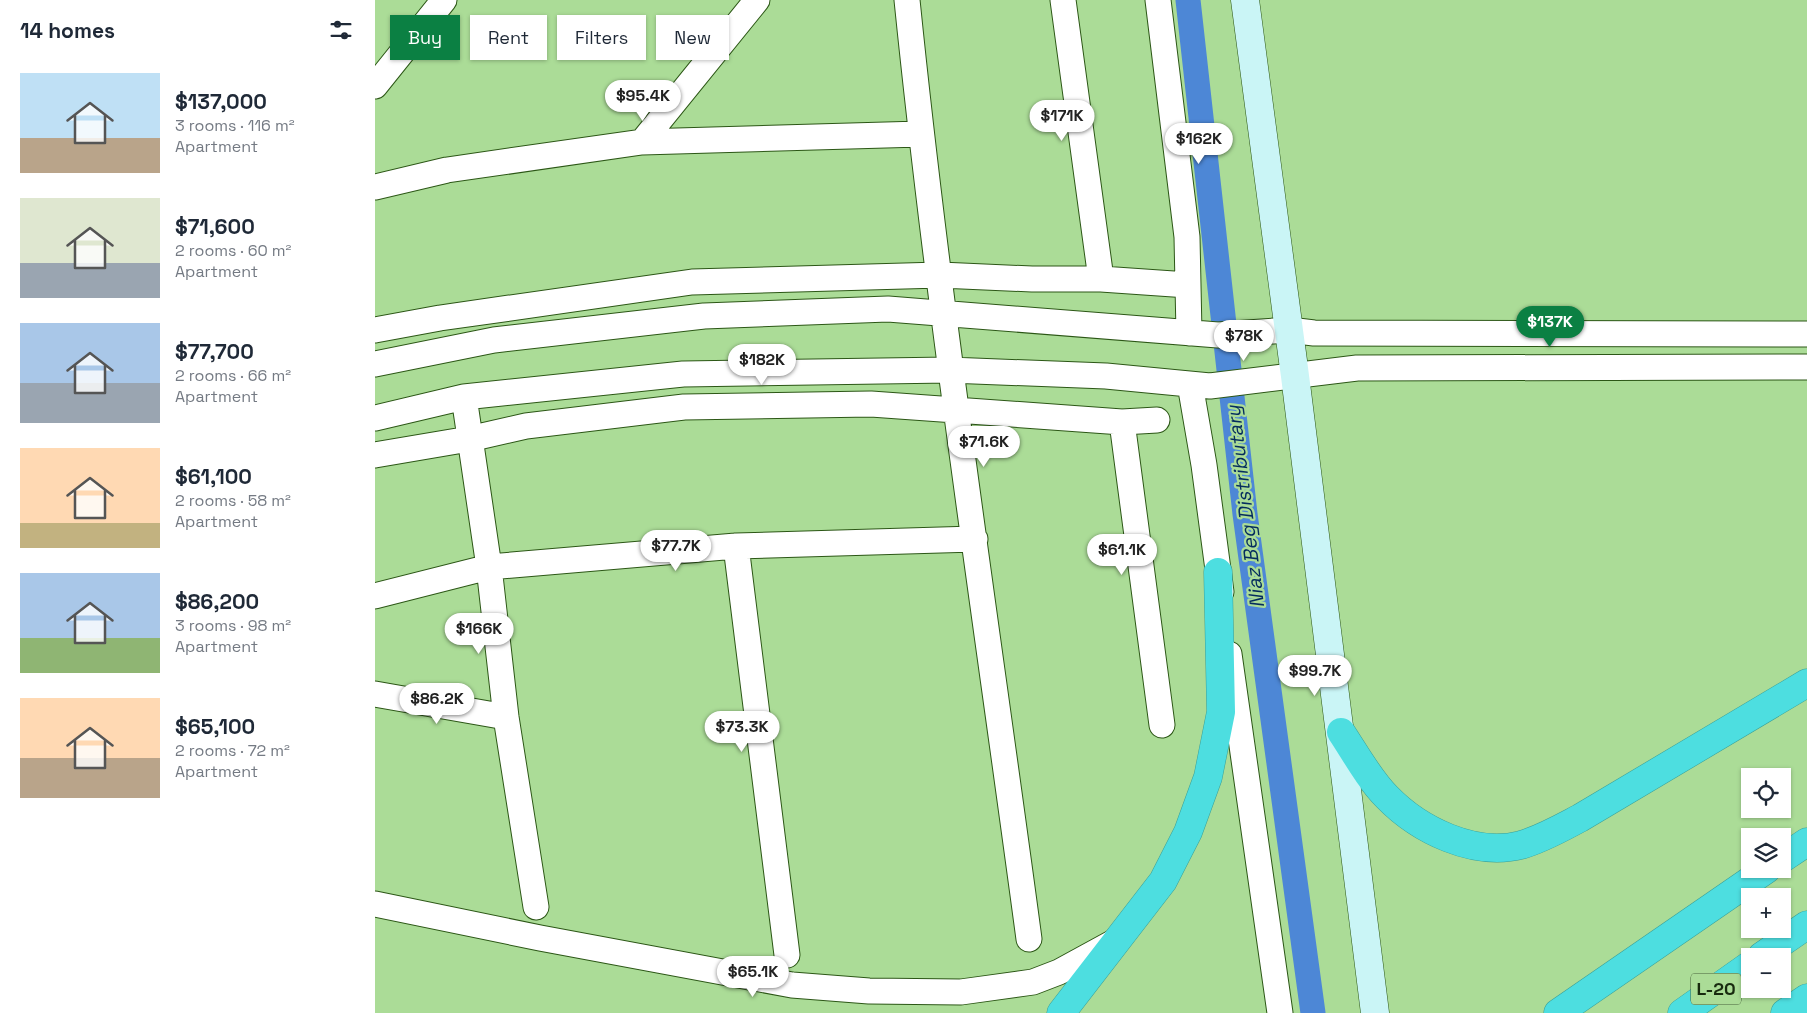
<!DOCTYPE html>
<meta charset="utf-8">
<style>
:root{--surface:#fff;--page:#f6f6f7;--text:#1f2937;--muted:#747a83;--accent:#0b8043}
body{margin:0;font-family:"Space Grotesk",sans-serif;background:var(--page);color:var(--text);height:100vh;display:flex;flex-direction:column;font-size:19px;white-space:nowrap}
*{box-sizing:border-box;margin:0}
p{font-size:16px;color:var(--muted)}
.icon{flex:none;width:28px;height:28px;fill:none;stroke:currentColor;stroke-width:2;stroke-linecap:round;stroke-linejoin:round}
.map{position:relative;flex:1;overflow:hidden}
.details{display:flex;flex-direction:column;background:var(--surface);width:375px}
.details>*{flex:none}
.guide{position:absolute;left:15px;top:15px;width:475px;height:45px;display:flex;gap:10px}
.buttons{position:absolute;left:1366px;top:768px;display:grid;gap:10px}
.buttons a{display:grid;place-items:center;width:50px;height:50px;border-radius:0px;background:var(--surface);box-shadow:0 1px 4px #0004;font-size:25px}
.price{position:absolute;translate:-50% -42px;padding:0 11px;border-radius:18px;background:#fff;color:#222;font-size:16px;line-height:32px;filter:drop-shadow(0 1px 2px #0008)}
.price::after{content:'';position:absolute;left:50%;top:30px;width:15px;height:11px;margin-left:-8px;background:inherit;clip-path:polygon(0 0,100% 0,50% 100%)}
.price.selected{background:var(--accent);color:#fff}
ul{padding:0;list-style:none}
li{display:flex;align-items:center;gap:15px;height:125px;padding:0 20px}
li span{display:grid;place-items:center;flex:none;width:140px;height:100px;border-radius:0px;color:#555}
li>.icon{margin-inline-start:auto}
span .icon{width:60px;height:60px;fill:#fffc;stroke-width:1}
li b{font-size:21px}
h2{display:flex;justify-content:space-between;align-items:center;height:60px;padding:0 20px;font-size:21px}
.pill{padding:0 18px;border-radius:0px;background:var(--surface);box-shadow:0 1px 4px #0004;font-size:18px;line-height:45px}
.pill.selected{background:var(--accent);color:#fff}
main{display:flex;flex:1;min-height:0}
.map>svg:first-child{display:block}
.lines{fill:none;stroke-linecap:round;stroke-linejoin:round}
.canal{stroke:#4d87d6;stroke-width:25}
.street-casing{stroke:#2c5716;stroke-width:27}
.secondary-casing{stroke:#2c5716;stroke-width:29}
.highway-casing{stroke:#3a9f97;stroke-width:29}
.street{stroke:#fff;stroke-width:25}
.secondary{stroke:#caf5f6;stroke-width:28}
.highway{stroke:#4ddee0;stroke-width:28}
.labels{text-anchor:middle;stroke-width:4.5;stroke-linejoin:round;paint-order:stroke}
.shield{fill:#abdc97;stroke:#445f38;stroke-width:1}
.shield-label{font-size:18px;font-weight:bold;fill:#182a0f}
.water-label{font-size:20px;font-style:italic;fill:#042c5e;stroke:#abdc97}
</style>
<main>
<section class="details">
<h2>14 homes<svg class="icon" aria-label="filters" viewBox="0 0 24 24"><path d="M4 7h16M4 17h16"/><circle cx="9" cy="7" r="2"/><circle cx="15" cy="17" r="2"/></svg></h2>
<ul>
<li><span style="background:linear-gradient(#bfe0f5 65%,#b9a48a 0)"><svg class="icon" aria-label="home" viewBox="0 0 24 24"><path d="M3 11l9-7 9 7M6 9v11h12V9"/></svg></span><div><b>$137,000</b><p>3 rooms · 116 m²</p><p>Apartment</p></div></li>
<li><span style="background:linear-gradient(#dfe7d0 65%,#9aa5b1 0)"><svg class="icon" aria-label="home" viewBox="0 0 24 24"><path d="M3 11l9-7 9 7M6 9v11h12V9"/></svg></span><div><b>$71,600</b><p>2 rooms · 60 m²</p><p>Apartment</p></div></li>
<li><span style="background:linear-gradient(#a9c7e8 60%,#9aa5b1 0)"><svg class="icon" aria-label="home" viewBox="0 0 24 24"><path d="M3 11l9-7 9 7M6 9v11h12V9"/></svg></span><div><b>$77,700</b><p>2 rooms · 66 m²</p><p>Apartment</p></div></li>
<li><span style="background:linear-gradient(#ffd9b3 75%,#c2b280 0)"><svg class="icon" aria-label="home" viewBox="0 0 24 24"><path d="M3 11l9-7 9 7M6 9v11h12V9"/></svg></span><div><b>$61,100</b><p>2 rooms · 58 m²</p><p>Apartment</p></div></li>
<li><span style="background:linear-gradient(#a9c7e8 65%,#8fb573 0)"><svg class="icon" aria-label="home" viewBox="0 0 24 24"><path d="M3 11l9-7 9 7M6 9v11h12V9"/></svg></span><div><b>$86,200</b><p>3 rooms · 98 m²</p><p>Apartment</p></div></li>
<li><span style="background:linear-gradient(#ffd9b3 60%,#b9a48a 0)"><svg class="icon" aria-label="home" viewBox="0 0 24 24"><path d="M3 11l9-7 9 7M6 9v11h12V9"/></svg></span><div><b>$65,100</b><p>2 rooms · 72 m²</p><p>Apartment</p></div></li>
</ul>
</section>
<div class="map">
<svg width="1432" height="1013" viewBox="0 0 1432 1013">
<rect width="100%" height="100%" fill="#abdc97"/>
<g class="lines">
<path class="canal" d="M813,0L870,514L938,1013"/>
<g class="street-casing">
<path id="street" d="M532,0C564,314 612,626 654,939
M688,0L726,279
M783,0L812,237L814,333
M0,86L69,0
M267,142L382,0
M0,187L72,170L267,142L546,134
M0,330L65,318L317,282L565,275L657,279H726L813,285
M0,364L119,340L329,316L513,309L843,335L914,330L939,333L1432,334
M815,384L829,465L846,592
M89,397L114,567L131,717L161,907
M0,418L89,397L308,374L574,370L731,376L835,386L982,368L1432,367
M747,422L787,725
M0,455L94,439L151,426L309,407L496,404L747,422L782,420
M361,546L412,955
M0,596L114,567L361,546L600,539
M854,654L905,1013
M0,694L131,717
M0,904L165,938L417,985L494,991L586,992L658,982L684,972L739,942"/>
</g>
<g class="secondary-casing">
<path id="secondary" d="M870,0L920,376L1000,1013"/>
</g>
<g class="highway-casing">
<path id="highway" d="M966,732C980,753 994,779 1012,797C1044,830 1099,857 1146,845C1167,839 1186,828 1205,818L1432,683
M1408,858L1432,842
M1387,956L1432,925
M686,1013L788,881L813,832L833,777L846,712L843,572
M1183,1013L1392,869
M1307,1013L1375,965
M1410,1013L1432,998"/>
</g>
<use href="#street" class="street"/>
<use href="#secondary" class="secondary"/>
<use href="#highway" class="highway"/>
</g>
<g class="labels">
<rect class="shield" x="1316" y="973.5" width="50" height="31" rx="4"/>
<g class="shield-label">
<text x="1341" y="995">L-20</text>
</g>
<g class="water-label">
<text transform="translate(870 507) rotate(-97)" y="7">Niaz Beg Distributary</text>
</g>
</g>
</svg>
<div class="buttons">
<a><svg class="icon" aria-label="locate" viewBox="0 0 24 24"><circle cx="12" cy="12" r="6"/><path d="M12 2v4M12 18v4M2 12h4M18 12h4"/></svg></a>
<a><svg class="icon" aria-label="layers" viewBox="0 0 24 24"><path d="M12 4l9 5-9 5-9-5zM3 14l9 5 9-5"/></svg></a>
<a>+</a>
<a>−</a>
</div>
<b class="price" style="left:268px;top:122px">$95.4K</b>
<b class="price" style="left:687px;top:142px">$171K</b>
<b class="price" style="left:824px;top:165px">$162K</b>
<b class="price selected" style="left:1175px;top:348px">$137K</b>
<b class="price" style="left:869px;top:362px">$78K</b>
<b class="price" style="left:387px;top:386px">$182K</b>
<b class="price" style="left:609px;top:468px">$71.6K</b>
<b class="price" style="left:301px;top:572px">$77.7K</b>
<b class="price" style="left:747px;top:576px">$61.1K</b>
<b class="price" style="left:104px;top:655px">$166K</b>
<b class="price" style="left:940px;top:697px">$99.7K</b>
<b class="price" style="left:62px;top:725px">$86.2K</b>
<b class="price" style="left:367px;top:753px">$73.3K</b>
<b class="price" style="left:378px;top:998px">$65.1K</b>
<div class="guide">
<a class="pill selected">Buy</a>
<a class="pill">Rent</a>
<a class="pill">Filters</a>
<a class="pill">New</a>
</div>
</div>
</main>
